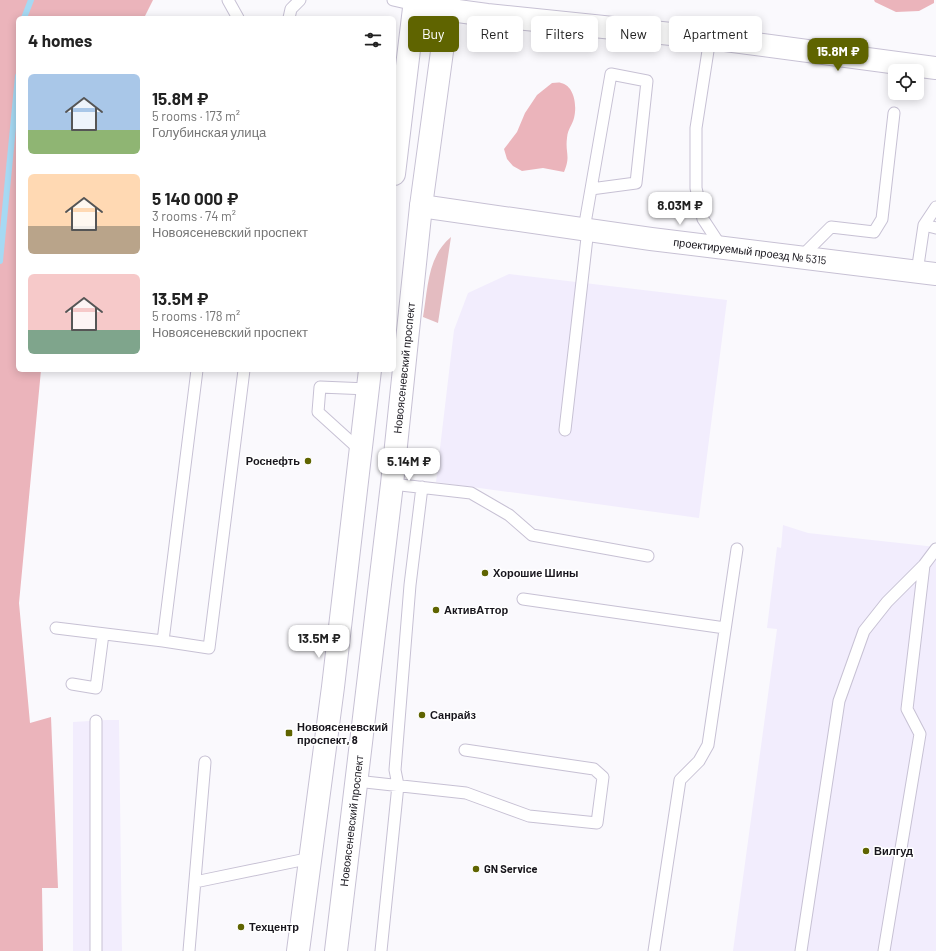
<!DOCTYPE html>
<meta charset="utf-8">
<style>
:root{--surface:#fff;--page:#f6f6f6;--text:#222;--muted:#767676;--accent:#5f6400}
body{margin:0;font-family:Barlow,sans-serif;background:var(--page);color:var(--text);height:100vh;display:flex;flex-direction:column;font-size:15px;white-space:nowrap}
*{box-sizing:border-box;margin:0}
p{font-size:13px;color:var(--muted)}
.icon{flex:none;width:22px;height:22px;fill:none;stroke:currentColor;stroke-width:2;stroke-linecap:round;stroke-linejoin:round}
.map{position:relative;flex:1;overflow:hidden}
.details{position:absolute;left:16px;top:16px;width:380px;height:356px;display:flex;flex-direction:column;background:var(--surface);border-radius:6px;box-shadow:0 2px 10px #0003}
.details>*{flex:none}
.top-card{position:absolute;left:408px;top:16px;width:380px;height:36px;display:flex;gap:8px}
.controls{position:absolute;left:888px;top:64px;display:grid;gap:8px}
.controls a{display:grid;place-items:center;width:36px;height:36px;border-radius:6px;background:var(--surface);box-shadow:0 2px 10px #0003;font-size:20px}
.price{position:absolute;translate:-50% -34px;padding:0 9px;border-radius:8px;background:#fff;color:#222;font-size:13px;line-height:26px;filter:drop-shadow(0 1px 2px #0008)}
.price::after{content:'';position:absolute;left:50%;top:24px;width:12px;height:9px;margin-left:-6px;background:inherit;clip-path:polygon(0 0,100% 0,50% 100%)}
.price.selected{background:var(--accent);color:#fff}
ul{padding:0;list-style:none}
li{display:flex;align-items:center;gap:12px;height:100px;padding:0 12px}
li span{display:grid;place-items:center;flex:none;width:112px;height:80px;border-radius:6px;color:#555}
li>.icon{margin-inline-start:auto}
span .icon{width:48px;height:48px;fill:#fffc;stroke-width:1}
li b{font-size:17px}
h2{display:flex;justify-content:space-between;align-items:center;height:48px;padding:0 12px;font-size:17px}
.pill{padding:0 14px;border-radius:6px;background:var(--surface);box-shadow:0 2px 10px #0003;font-size:14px;line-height:36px}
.pill.selected{background:var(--accent);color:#fff}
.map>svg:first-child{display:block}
.built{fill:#f2edfd}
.green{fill:#e4bcc1}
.forest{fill:#ebb4bb}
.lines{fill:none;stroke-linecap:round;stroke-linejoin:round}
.stream{stroke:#a6d9f3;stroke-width:6}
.service-casing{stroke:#c7c1d4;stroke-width:13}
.minor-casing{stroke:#c7c1d4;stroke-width:24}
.tertiary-casing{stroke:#c7c1d4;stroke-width:24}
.secondary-casing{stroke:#c7c1d4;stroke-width:24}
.service{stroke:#fff;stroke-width:11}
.minor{stroke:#fff;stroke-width:22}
.tertiary{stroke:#fff;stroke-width:22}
.secondary{stroke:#fff;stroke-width:22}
.poi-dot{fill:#5f6400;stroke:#fff;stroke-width:1.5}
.labels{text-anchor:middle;stroke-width:3;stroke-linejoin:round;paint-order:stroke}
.street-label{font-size:11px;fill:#18161d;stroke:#fff}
.poi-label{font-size:11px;font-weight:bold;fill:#18161d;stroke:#fff;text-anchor:start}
</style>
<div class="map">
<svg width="936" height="951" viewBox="0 0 936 951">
<rect width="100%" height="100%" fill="#faf9fd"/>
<path class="built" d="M509,274L727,300L699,518L436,482L454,330L468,293Z
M783,525L808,533L936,547V951H733L777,629L767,628L777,547L781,548Z
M107,720H119L122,951H73V722Z"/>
<path class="green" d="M451,237L438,323L423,317C428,289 427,257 451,237Z"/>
<path class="forest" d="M0,0H153L144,18H18V370H41L19,603L30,723L51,717L58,888H42L43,951H0Z
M874,0H934V3L919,11L896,12L875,2Z
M552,83C555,83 559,82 561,83C575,86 577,107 574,118C572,126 568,128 567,138C565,153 571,156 564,172L543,168L522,171L513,166L507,159L504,149L517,132L525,113L537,95Z"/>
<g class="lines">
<path class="stream" d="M24,18L31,0
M0,261L18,76"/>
<g class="service-casing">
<path id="service" d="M228,0L238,18
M393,0L415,5
M289,18L291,9L300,0
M710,38L696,128V188L703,219L722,248
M924,225L936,228
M584,229L611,74L647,81L636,183L591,189
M801,257L831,227L874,232L882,219L894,113
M917,272L924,225L936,207
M197,370L163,641L209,648L244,370
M565,430L588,229
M361,451L318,412L320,387L368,389
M392,484L471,493L509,515L532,535L648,556
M523,599L725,628
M56,628L163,641
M72,684L96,688L103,634
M96,721V951
M356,781L466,793L529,816L597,823L603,777L594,769L465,750
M195,882L311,858
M189,951L205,762
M381,951L398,785L395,770L410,585L422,487
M654,951L680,780L699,761L708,745L737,549
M801,951L839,701L864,631L887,602L924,565L936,549
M884,951L920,734L907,709L924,565"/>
</g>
<g class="minor-casing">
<g id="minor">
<path id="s1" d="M421,206L651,239L936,274"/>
</g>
</g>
<g class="tertiary-casing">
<path id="tertiary" d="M415,5L487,15L710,38L936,68"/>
</g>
<g class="secondary-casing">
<g id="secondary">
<path d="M394,174L415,0"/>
<path d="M298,951L333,687L370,370"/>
<path id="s2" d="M336,951L392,484L421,206L449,0"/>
</g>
</g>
<use href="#service" class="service"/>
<use href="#minor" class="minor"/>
<use href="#tertiary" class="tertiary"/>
<use href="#secondary" class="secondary"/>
</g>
<g class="poi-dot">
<circle cx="308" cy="461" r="4"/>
<circle cx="485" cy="573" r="4"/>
<circle cx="436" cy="610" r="4"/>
<circle cx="422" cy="715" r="4"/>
<rect x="285" y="729" width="8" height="8" rx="2"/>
<circle cx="866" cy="851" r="4"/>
<circle cx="476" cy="869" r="4"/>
<circle cx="241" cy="927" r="4"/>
</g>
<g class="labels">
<g class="street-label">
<text dy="4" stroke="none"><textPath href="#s1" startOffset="332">проектируемый проезд № 5315</textPath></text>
<text dy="4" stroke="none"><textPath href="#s2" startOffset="587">Новоясеневский проспект</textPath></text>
<text dy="4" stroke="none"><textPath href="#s2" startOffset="131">Новоясеневский проспект</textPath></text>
</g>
<g class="poi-label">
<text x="300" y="465" text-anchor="end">Роснефть</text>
<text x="493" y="577">Хорошие Шины</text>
<text x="444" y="614">АктивАттор</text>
<text x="430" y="719">Санрайз</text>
<text x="297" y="731">Новоясеневский<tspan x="297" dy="13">проспект, 8</tspan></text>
<text x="874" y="855">Вилгуд</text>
<text x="484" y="873">GN Service</text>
<text x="249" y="931">Техцентр</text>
</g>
</g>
</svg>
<div class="controls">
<a><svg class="icon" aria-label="locate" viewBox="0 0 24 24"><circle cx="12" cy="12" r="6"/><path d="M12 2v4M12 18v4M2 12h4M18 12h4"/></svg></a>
</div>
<b class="price selected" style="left:838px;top:72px">15.8M ₽</b>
<b class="price" style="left:680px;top:226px">8.03M ₽</b>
<b class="price" style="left:409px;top:482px">5.14M ₽</b>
<b class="price" style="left:319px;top:659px">13.5M ₽</b>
<div class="top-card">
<a class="pill selected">Buy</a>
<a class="pill">Rent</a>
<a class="pill">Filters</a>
<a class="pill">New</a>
<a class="pill">Apartment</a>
</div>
<section class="details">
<h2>4 homes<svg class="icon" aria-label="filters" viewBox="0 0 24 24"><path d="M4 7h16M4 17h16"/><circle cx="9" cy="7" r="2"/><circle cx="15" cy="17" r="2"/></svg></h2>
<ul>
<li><span style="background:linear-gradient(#a9c7e8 70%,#8fb573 0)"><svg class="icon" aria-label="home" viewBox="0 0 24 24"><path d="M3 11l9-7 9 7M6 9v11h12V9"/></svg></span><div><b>15.8M ₽</b><p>5 rooms · 173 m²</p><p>Голубинская улица</p></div></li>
<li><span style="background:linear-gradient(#ffd9b3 65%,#b9a48a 0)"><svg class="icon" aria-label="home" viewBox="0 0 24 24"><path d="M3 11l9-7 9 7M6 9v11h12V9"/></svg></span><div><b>5 140 000 ₽</b><p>3 rooms · 74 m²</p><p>Новоясеневский проспект</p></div></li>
<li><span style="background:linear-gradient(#f6c9c9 70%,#7fa58c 0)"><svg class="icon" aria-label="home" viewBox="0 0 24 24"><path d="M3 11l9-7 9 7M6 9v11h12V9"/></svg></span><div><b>13.5M ₽</b><p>5 rooms · 178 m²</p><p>Новоясеневский проспект</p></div></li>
</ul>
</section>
</div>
